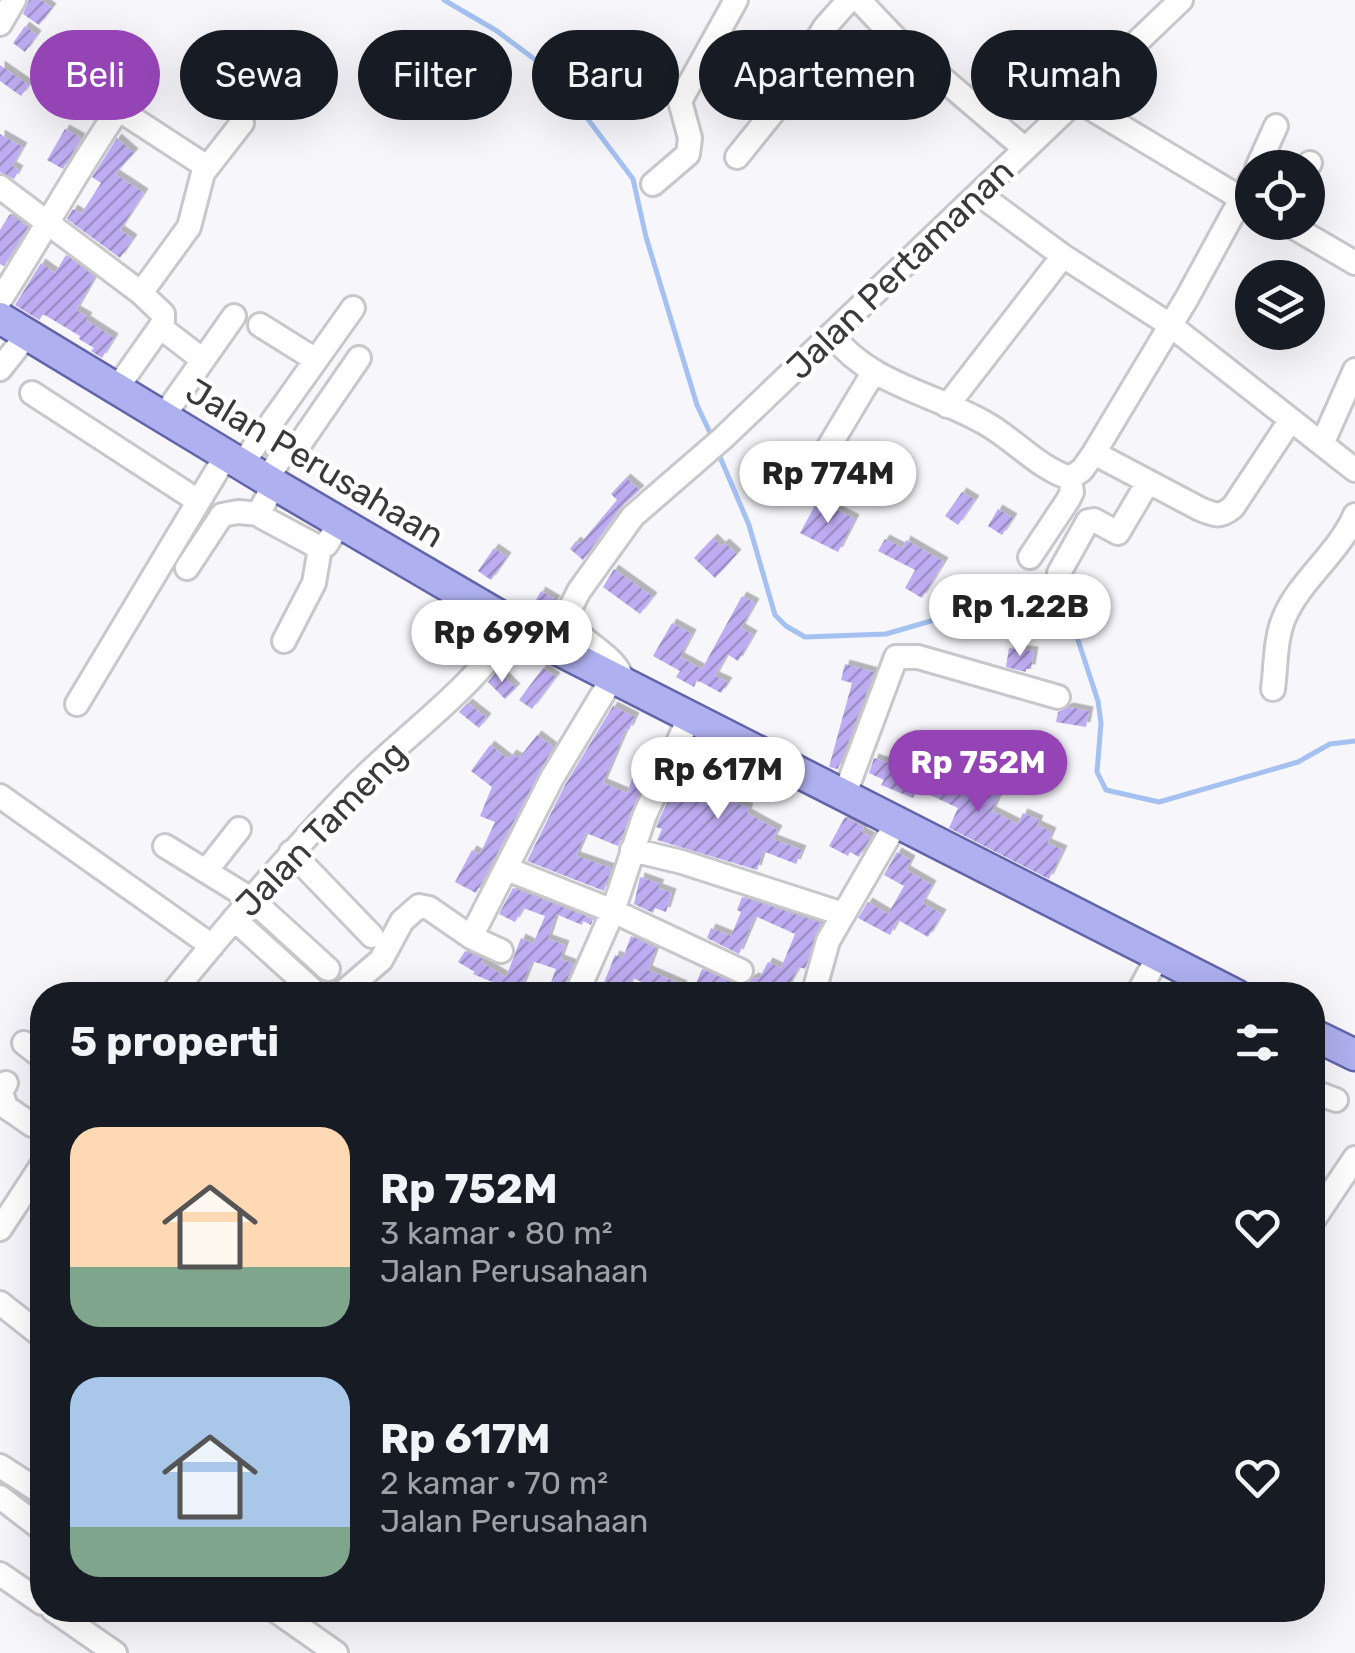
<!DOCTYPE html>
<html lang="id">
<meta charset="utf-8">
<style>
:root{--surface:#171b24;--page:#242831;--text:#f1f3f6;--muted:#9ea1a6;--accent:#9444b5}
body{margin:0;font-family:Rubik,sans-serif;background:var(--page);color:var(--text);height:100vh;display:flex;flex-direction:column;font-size:38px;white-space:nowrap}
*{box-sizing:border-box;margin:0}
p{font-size:32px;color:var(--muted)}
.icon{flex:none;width:55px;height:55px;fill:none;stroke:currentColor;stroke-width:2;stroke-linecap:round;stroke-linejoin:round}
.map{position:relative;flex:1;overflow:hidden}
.drawer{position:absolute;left:30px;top:982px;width:1295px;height:640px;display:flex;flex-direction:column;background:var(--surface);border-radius:40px;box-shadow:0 10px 40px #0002}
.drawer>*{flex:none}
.top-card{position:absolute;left:30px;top:30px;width:1295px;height:90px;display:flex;gap:20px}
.buttons{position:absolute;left:1235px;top:150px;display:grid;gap:20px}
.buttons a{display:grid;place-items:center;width:90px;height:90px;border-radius:50%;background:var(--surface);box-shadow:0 10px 40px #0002;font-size:50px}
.price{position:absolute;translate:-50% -85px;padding:0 22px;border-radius:35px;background:#fff;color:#222;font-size:32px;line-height:65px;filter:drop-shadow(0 2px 5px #0008)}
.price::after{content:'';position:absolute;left:50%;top:60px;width:30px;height:22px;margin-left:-15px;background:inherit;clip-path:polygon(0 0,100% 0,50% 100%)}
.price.active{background:var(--accent);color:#fff}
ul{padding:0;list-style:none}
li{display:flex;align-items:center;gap:30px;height:250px;padding:0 40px}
li span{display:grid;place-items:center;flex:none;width:280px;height:200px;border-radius:30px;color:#555}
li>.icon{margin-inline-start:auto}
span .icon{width:120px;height:120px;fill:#fffc;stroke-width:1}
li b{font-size:42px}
h2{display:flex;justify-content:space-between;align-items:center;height:120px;padding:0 40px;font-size:42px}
.tag{padding:0 35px;border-radius:45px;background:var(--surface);box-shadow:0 10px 40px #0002;font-size:35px;line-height:90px}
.tag.active{background:var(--accent);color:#fff}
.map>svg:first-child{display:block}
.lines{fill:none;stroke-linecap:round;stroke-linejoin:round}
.stream{stroke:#a4c1f1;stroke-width:5}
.building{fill:url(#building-hatch);filter:url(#shadow)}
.minor-casing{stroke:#c7c7cc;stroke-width:28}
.major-casing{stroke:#6264a9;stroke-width:35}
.minor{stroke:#fff;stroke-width:22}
.major{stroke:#aeb0ef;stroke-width:30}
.labels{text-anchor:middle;stroke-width:9;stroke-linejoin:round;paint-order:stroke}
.street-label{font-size:35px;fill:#3a3a3c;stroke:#fff}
</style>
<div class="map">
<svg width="1355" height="1653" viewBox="0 0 1355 1653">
<defs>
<pattern id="building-hatch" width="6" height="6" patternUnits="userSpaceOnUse" patternTransform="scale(2.5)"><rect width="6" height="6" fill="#beacf2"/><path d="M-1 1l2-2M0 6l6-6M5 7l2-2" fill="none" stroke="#9b8dc5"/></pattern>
<filter id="shadow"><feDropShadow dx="4.5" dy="-4.5" stdDeviation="0" flood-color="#0004"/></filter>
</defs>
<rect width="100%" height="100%" fill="#f6f6fb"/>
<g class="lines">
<path class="stream" d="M444,0L497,31L553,73L633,179L646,237L697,405L713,439
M717,450L749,525L775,615L786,626L805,637L886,634L948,616L1017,611L1059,617L1076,634L1098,701L1101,723L1097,772L1106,790L1159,802L1298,762L1330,744L1355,741"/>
</g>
<path class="building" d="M29,0H41L52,8L39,25L23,14Z
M25,26L37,35L25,52L13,43Z
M0,65L29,85L21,96L0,81Z
M90,91L106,100L96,116L81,107Z
M65,129L81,138L63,169L47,160Z
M0,134L23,147L12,166L19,170L14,179L0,172Z
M117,138L134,153L115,174L144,193L120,230L133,239L120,258L67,219L73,209L81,214L101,183L92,177Z
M10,214L28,227L4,266L0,264V230Z
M66,255L95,277L76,310L88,317L86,320L114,338L102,358L91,351L94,348L79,339L80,336L43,314L39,320L15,305L41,263L55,273Z
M626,478L640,490L621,507L583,560L570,549L576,541L580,544L617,500L611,494Z
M962,492L975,500L958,525L945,516Z
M818,500L855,519L838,552L800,533Z
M998,509L1013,518L1002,535L988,526Z
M713,538L721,546L725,543L737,554L715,578L694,558Z
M885,539L903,548L906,540L944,562L922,598L905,588L915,570L878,551Z
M494,548L507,557L491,580L478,571Z
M614,569L653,597L640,614L603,587Z
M541,591L556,600L544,620L529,612Z
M742,596L755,603L741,628L753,635L738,661L727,654L715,676L728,682L721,693L697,680L694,687L676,677L680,671L653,656L672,623L692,634L680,657L702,669Z
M1009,648L1034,651L1031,669H1026V672L1006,667Z
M845,664L874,672L838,769L829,767L852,683L841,680Z
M543,668L556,677L532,709L519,700Z
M498,670L516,688L505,699L488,682Z
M468,703L487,718L479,728L459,712Z
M613,706L635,717L629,730L626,729L603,783L627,793L639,760L651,766L618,846L586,833L576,856L611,868L604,891L527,861L565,785Z
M1069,707L1089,711L1086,727L1056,722L1058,712Z
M537,735L553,747L476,893L455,882L472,850L480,854L495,822L480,816L492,787L471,771L490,745L508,759L512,754L519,758Z
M874,758L938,780L946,764L1000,793L992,811L1018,824L1023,813L1039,820L1037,825L1052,832L1047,843L1063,850L1049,879L949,828L958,808L917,789L913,798L881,785L884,780L869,773Z
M685,764L716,778L718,771L743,780L734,802L749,808L747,813L778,830L773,839L802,850L796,864L763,851L757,870L657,840L662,829L656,827L658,822Z
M845,817L864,827L862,832L871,837L859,857L850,852L848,856L829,846Z
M897,852L911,860L906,870L932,885L922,903L942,914L928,937L898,920L890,935L858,918L868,902L888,914L904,886L884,875Z
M640,877L660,884L658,888L672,893L666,912L655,908L653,913L634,904Z
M513,888L593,919L591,925L583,921L582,925L556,914L548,939L565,945L560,959L573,964L561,995H546L556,969L532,961L519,993L473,974L475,972L458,962L465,951L483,959L481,962L506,977L521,938L533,944L545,916L523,908L515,922L499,914Z
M742,897L821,923L805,969L799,967L783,995H748L728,987L724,995H702L693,991L702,969L741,986L754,977L759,979L768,962L781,968L795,934L755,916L739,954L707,938L711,928L731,936L741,912L737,910Z
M631,936L656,948L648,970L683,985L679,995H652L655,988L633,978L623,995H599L615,955L623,958Z"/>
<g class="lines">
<g class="minor-casing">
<path id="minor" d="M859,0L896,39L1025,149
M0,24L14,0
M861,81L896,39
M1077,100L1252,205
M118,109L207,167
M737,157L795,85L802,64L825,27L849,0
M1257,168L1276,126
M1307,168L1310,163
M653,184L688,154L690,138L680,101L736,0
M0,187L141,293L163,314V323L117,388
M979,194L1063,256L1170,325L1355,470
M1285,222L1355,263
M141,293L189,227L203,173L242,123
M0,300C44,232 82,160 129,94
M260,325L316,360
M160,327L203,360
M832,335C871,385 933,393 985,423C1014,439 1038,468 1070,478L1082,470L1094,453L1187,298L1252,179
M0,369L27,335
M32,393L198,501
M947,406L1063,256
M163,417L234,316
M1322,444L1355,370
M1094,453L1200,509C1214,515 1220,518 1233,507L1290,421
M821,460L873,373
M242,464L353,308
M267,479L283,454L297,448L359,358
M274,484L260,511L262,517L320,548L326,545L340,523
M1030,557L1068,500L1072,492L1070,478
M187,568L222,515L238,512L260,514
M1059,573L1088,521L1094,520L1118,533L1148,482
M566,613C578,646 613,650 623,680
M284,641L314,583L320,548
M551,646L579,591L633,516L723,438L1181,0
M1273,689C1276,667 1275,639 1284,618C1300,580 1338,554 1355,515
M77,704L227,454
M0,796L212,946
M844,796L896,657H918L1058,697
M165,846L251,899L328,969
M632,850L682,862L843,914
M291,852L372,936
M507,869L613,911L741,971
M206,871L239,829
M234,919L318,995
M471,937L552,778L613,677
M171,995C229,924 289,853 354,787C408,732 473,690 514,624
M340,995L381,960L402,921L419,906L429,908L471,937L501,951
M576,995L613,911L644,817L689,718
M813,995L828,941L897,822
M1137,995L1159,955
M24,1043L42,1057
M6,1083L1,1092L6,1107L32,1125L42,1117
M1312,1091L1336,1100
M1312,1222L1355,1158
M0,1229L42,1165
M0,1303L42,1336
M0,1466L42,1493
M0,1497L42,1529
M0,1574L42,1603
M53,1610L115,1653
M275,1610L336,1653"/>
</g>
<g class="major-casing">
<path id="major" d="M0,318L274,484L551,646L1236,995
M1312,1034L1355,1055"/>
</g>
<use href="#minor" class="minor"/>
<use href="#major" class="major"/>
</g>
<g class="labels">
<g class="street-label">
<text transform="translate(900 269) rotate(-44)" y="12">Jalan Pertamanan</text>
<text transform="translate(315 463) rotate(31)" y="12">Jalan Perusahaan</text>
<text transform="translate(321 829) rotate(-46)" y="12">Jalan Tameng</text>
</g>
</g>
</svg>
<div class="buttons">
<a><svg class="icon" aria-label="locate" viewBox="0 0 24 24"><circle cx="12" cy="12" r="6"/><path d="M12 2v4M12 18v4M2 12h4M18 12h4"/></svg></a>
<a><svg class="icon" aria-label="layers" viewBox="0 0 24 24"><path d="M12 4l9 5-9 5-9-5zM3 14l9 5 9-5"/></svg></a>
</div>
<b class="price" style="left:828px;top:526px">Rp 774M</b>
<b class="price" style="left:1020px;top:659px">Rp 1.22B</b>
<b class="price" style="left:502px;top:685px">Rp 699M</b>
<b class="price active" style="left:978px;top:815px">Rp 752M</b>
<b class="price" style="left:718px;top:822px">Rp 617M</b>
<div class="top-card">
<a class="tag active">Beli</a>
<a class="tag">Sewa</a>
<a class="tag">Filter</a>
<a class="tag">Baru</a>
<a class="tag">Apartemen</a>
<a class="tag">Rumah</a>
</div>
<section class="drawer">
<h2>5 properti<svg class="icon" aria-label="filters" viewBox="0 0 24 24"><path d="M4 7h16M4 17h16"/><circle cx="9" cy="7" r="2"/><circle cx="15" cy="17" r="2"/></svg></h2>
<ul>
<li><span style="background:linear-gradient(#ffd9b3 70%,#7fa58c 0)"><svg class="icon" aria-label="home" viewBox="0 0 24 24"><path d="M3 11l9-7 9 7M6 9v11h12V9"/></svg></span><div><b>Rp 752M</b><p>3 kamar · 80 m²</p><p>Jalan Perusahaan</p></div><svg class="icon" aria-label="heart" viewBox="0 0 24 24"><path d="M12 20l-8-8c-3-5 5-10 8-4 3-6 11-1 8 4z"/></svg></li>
<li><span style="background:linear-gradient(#a9c7e8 75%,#7fa58c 0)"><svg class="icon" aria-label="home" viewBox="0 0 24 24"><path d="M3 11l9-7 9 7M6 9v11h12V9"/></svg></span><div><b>Rp 617M</b><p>2 kamar · 70 m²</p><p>Jalan Perusahaan</p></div><svg class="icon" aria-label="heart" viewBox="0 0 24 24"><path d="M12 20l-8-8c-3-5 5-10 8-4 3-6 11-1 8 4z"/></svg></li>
</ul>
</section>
</div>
